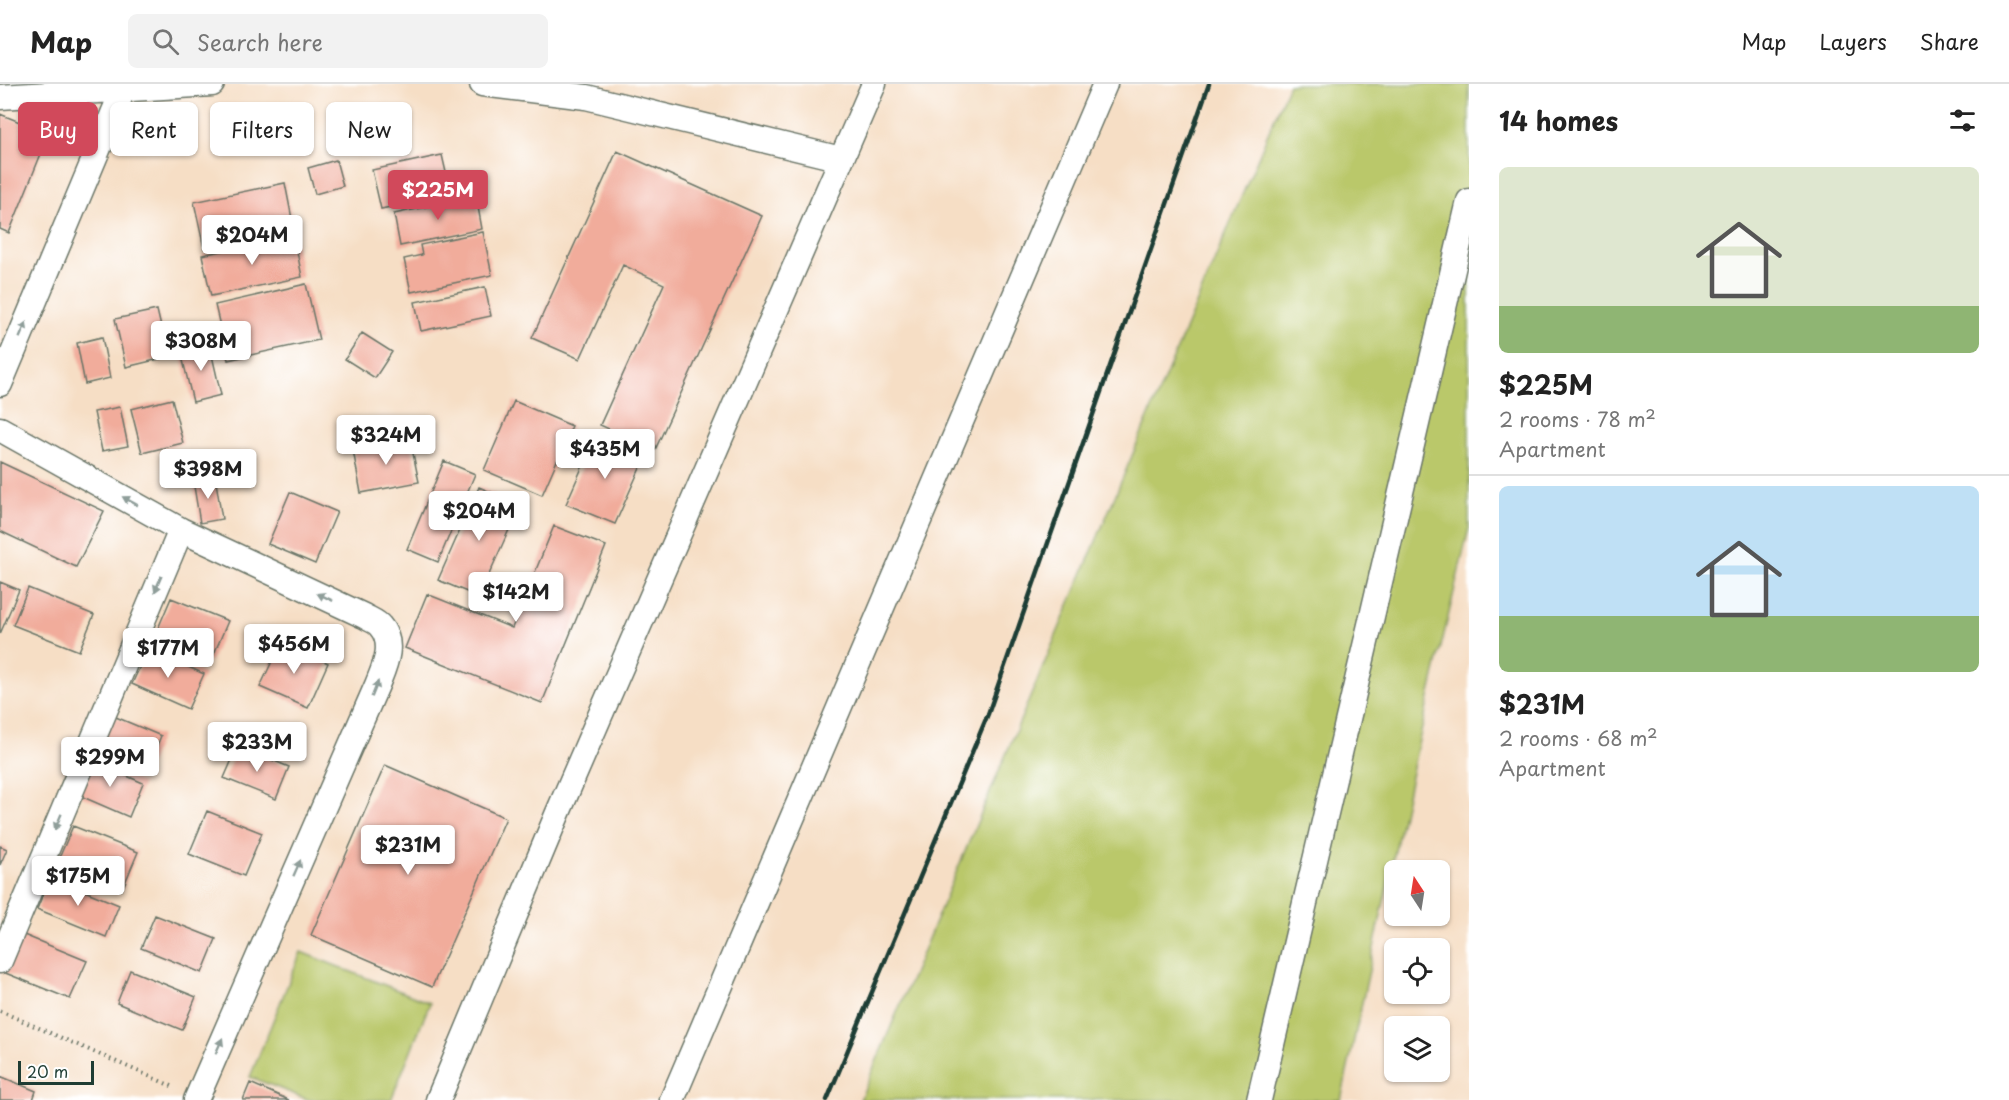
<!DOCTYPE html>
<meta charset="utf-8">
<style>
:root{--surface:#fff;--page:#f2f2f2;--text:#222;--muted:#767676;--line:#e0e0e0;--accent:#d1495b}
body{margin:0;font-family:"Playpen Sans",sans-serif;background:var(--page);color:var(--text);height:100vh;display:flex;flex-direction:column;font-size:22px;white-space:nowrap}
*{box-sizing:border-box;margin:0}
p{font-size:20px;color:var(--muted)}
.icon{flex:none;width:33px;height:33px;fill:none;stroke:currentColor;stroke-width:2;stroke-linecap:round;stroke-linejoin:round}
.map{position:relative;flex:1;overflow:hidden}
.details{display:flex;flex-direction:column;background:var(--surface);width:540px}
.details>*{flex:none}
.top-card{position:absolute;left:18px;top:18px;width:570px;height:54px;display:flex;gap:12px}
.needle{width:39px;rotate:348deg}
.controls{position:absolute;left:1384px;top:776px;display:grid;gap:12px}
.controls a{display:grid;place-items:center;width:66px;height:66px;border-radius:9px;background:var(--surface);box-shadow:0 2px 4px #0004;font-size:30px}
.scale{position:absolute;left:18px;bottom:15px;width:76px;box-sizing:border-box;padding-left:6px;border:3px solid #1f3d34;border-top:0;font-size:16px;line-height:21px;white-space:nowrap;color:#1f3d34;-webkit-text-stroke:4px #fff;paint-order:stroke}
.price{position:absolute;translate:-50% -51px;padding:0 14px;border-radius:6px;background:#fff;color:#222;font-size:20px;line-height:39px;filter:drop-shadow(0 2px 3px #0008)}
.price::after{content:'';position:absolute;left:50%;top:36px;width:18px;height:14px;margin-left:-9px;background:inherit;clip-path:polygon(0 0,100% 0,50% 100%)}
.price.selected{background:var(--accent);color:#fff}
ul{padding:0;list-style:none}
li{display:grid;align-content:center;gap:12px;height:318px;padding:0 30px}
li+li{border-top:2px solid var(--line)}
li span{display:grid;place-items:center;height:186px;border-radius:9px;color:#555}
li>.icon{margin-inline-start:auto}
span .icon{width:108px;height:108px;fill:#fffc;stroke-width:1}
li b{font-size:26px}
h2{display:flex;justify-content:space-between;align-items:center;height:72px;padding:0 30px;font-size:26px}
.pill{padding:0 21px;border-radius:9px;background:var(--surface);box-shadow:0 2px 4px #0004;font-size:21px;line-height:54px}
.pill.selected{background:var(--accent);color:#fff}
header{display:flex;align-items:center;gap:36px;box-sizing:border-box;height:84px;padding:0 30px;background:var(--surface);border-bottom:2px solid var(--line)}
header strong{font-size:28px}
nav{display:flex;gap:33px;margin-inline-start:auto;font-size:21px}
.search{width:420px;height:54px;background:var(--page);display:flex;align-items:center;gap:15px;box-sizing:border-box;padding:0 21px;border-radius:9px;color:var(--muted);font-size:22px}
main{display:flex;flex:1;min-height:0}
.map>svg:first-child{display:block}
.green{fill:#bac86a;stroke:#6c824f;stroke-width:1.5}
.building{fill:#f1ac9b}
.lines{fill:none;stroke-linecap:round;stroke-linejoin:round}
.minor-casing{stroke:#6a7567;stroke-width:27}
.path{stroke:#6a7567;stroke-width:4;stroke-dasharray:1.5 4.5;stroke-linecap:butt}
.minor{stroke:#fff;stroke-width:24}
.rail{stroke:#1f3d34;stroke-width:4.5}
.oneway{fill:#8f9e9a}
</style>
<header>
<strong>Map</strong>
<div class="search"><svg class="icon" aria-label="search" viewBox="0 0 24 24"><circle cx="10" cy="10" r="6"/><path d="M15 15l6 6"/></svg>Search here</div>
<nav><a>Map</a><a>Layers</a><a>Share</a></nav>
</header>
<main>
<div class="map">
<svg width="1469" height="1016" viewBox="0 0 1469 1016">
<rect width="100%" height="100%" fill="#fff"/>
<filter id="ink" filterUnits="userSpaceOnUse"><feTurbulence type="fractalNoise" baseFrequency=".0167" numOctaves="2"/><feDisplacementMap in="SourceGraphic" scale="12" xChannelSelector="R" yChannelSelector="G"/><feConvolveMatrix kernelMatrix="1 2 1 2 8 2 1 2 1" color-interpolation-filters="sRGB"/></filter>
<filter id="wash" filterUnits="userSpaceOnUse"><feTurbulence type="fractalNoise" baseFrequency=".008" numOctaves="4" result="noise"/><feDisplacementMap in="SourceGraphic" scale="24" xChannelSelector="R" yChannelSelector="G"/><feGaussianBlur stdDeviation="1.35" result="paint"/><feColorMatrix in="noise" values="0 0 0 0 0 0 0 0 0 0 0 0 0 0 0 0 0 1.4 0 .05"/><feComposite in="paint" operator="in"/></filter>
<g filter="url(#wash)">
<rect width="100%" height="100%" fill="#f6dec5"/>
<path class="green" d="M1289,0H1469V444L1417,665L1341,1016H860Z
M301,868L430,919L391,1016H309L250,993Z"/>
<g id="blocks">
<path class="building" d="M0,30L49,50L9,149L0,145Z
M617,67L762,132L655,366L600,341L664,200L623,181L580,275L532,254Z
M442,71L451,110L381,125L372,86Z
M336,76L343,102L315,110L308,84Z
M285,99L294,145L204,164L194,118Z
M476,112L482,145L400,162L394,130Z
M483,148L492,191L411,208L404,175L422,171L420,161Z
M294,152L302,193L211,212L202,171Z
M306,200L319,256L228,276L215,221Z
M485,203L491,232L421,247L415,218Z
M157,226L168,273L126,283L115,235Z
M362,249L392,268L375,294L345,275Z
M102,253L110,294L85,300L77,259Z
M209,258L221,311L193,318L180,264Z
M172,315L183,359L142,369L131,325Z
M514,317L572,342L542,411L484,386Z
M120,323L128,362L102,367L94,328Z
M596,352L645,373L615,440L566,420Z
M410,355L419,398L361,409L353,366Z
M444,377L475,390L438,478L407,465Z
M0,378L104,427L76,483L0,447Z
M215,392L222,435L200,439L193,396Z
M479,403L520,421L479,513L438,496Z
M290,408L337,428L315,480L268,460Z
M554,442L606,462L542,619L405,564L427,510L512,544Z
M0,498L19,506L0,550Z
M28,504L94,531L79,567L13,541Z
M171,514L228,537L211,577L154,554Z
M281,558L328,579L308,624L260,603Z
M148,565L204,590L188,625L132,600Z
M111,631L161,652L146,688L96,667Z
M238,662L289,683L276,715L224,694Z
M90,676L143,699L129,733L76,710Z
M385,681L506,734L432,903L311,851Z
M207,727L262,749L244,792L189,770Z
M73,742L138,768L122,806L57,779Z
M0,762L7,765L0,781Z
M50,793L119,821L106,853L37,825Z
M155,831L216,855L202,889L141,864Z
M19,849L87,877L70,915L3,888Z
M130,886L196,913L182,946L117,919Z
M0,992L36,1007L33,1016H0Z
M250,999L289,1016H243Z"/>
</g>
</g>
<g filter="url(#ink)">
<use href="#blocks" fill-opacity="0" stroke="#6a7567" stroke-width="1.5"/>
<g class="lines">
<g class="minor-casing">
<path id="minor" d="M482,0L586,13L841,75
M0,13L212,0
M0,300L123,6
M0,345L181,446L364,532C369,535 377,538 380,542C396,560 384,583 377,601L196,1016
M0,877L181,446
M438,1016L557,731L874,0
M672,1016L1105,0
M1259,1016L1469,117"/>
</g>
<path class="path" d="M0,927L174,1003"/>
<use href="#minor" class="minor"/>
<path class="rail" d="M827,1016L988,630L1209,0"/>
</g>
<defs><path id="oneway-solid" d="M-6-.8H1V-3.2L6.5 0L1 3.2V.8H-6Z" transform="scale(1.5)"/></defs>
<g class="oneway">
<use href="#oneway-solid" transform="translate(23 246) rotate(-67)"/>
<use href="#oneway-solid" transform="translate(130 417) rotate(-151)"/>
<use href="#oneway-solid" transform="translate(158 500) rotate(113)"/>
<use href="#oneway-solid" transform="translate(325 513) rotate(-155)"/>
<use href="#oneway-solid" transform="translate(375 605) rotate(-68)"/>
<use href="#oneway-solid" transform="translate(58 738) rotate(113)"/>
<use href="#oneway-solid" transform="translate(297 784) rotate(-66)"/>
<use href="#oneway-solid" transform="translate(219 962) rotate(-66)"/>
</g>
</g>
</svg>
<div class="controls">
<a><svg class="needle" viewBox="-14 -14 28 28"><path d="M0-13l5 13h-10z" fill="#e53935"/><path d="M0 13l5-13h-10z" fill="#767676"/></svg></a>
<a><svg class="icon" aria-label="locate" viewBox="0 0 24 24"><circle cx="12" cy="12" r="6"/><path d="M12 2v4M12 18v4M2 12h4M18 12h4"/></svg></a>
<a><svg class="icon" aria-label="layers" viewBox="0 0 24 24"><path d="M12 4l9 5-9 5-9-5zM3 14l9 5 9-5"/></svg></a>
</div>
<div class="scale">20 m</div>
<b class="price selected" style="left:438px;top:137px">$225M</b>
<b class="price" style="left:252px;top:182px">$204M</b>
<b class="price" style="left:201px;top:288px">$308M</b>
<b class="price" style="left:386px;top:382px">$324M</b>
<b class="price" style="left:605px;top:396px">$435M</b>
<b class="price" style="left:208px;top:416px">$398M</b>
<b class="price" style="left:479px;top:458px">$204M</b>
<b class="price" style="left:516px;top:539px">$142M</b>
<b class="price" style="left:294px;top:591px">$456M</b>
<b class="price" style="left:168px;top:595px">$177M</b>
<b class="price" style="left:257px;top:689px">$233M</b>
<b class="price" style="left:110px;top:704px">$299M</b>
<b class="price" style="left:408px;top:792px">$231M</b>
<b class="price" style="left:78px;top:823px">$175M</b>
<div class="top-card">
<a class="pill selected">Buy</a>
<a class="pill">Rent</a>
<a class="pill">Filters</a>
<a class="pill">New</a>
</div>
</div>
<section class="details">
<h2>14 homes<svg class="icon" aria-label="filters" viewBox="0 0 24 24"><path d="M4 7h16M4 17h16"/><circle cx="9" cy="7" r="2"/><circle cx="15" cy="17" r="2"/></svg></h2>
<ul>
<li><span style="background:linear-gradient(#dfe7d0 75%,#8fb573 0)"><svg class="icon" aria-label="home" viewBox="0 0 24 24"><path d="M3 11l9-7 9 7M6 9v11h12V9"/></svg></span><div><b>$225M</b><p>2 rooms · 78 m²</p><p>Apartment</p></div></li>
<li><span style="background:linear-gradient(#bfe0f5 70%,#8fb573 0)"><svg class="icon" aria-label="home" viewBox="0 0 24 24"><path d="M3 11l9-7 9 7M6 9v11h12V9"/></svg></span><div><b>$231M</b><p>2 rooms · 68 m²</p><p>Apartment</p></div></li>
</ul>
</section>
</main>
